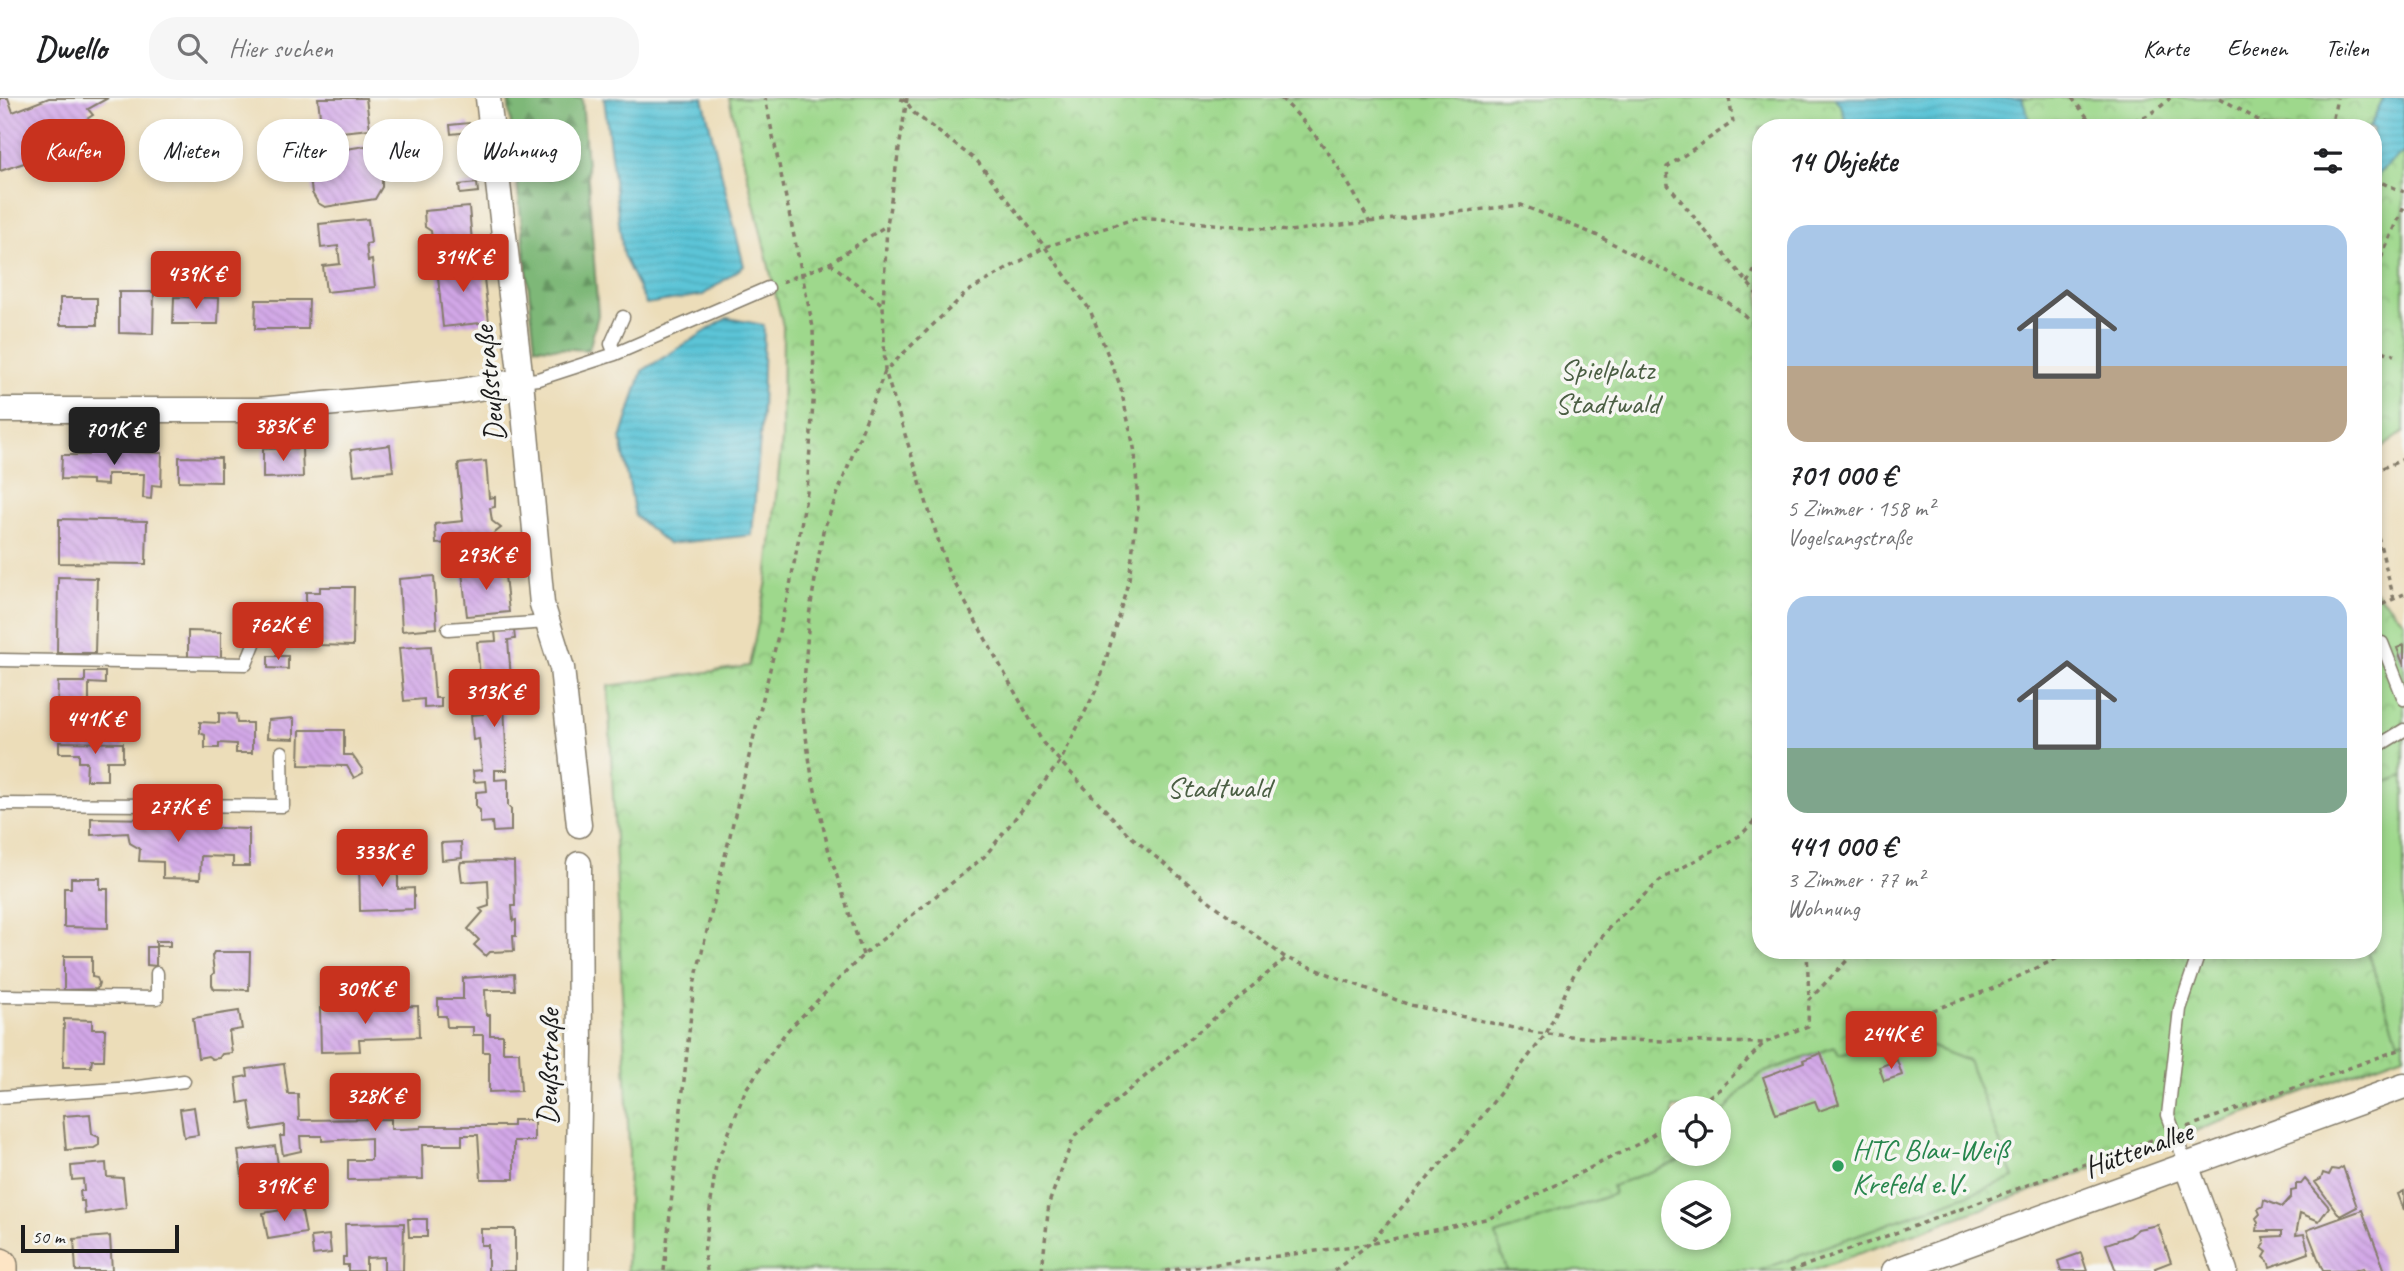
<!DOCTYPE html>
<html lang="de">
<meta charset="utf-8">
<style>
:root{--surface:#fff;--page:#f6f6f6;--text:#202124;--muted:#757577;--line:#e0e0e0;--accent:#c8321e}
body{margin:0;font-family:Caveat,sans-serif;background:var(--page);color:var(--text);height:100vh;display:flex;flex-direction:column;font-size:26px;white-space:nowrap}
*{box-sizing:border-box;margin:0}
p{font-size:23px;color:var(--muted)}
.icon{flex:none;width:38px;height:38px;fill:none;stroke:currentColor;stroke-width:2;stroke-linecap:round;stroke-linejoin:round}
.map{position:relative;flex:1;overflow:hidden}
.details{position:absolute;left:1752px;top:21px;width:630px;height:840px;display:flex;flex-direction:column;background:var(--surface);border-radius:28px;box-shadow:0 4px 10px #0003}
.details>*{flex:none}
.top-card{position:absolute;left:21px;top:21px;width:665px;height:63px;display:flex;gap:14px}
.controls{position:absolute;left:1661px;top:998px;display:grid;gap:14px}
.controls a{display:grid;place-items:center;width:70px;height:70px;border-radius:50%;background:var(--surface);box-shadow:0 4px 10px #0003;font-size:35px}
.scale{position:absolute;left:21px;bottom:18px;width:158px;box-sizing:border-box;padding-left:7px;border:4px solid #1c1c1c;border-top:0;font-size:19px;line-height:24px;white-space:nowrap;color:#1c1c1c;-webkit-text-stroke:5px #f6f6f2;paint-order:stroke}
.price{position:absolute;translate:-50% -60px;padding:0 16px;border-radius:7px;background:var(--accent);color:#fff;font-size:23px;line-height:46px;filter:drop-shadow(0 2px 4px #0008)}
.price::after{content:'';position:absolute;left:50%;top:42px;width:21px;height:16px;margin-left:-10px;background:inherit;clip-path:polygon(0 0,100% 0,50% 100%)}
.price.on{background:#222;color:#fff}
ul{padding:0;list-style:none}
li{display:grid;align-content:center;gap:14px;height:371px;padding:0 35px}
li span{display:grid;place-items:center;height:217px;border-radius:21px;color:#555}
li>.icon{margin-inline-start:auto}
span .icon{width:126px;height:126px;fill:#fffc;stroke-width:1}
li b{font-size:30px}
h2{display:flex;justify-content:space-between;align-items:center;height:84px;padding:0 35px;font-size:30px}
.chip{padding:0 24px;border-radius:28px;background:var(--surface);box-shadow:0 4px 10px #0003;font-size:24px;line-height:63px}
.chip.on{background:var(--accent);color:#fff}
header{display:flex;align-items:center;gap:42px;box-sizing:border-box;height:98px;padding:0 35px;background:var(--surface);border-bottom:2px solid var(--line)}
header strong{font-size:33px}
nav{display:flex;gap:38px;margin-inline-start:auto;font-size:24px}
.search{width:490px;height:63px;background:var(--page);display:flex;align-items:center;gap:18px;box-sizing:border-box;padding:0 24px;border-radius:28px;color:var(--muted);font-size:26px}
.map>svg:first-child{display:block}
.forest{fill:url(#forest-firs);stroke:#4d6a4a;stroke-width:2}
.park{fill:url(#park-crowns);stroke:#5d7a54;stroke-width:2;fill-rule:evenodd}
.garden{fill:#9ed88c;stroke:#5d7a54;stroke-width:2;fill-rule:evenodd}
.water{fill:url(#water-rules);stroke:#3c707a;stroke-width:2}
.building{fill:url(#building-back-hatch)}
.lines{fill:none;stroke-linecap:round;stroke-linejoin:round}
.lane-casing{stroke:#847c6a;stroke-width:15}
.street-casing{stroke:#847c6a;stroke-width:27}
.secondary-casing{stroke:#847c6a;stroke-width:38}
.path{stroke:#847c6a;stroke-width:3.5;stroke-dasharray:5 5;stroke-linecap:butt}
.lane{stroke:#fff;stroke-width:12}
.street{stroke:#fff;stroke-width:24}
.secondary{stroke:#fde5c5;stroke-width:35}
.leisure-dot{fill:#2e9e5b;stroke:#f6f6f2;stroke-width:2.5}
.labels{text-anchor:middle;stroke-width:7;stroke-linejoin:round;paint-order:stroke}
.park-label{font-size:30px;fill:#4a5e43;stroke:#f6f6f2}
.street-label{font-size:30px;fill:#1c1c1c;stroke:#f6f6f2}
.leisure-label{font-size:30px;fill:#27864d;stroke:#f6f6f2;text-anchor:start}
</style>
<header>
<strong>Dwello</strong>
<div class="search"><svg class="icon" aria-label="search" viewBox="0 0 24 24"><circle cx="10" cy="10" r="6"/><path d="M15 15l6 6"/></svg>Hier suchen</div>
<nav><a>Karte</a><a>Ebenen</a><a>Teilen</a></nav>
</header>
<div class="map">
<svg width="2404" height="1173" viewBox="0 0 2404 1173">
<defs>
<pattern id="forest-firs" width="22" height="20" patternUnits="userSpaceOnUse" patternTransform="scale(1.75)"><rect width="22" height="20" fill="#7eb878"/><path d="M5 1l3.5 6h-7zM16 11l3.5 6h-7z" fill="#669562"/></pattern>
<pattern id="park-crowns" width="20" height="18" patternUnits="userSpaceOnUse" patternTransform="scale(1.75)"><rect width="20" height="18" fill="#9ed88c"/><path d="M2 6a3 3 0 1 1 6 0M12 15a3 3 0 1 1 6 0" fill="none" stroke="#88b978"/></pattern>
<pattern id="water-rules" width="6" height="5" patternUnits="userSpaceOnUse" patternTransform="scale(1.75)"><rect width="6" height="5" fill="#5bc4d7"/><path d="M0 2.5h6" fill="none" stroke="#4fa8b8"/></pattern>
<pattern id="building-back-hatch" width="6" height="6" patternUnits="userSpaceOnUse" patternTransform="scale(1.75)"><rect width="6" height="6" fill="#d2a7e7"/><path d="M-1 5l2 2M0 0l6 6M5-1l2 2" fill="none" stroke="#b48fc6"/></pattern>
</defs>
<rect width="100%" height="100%" fill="#f6f6f2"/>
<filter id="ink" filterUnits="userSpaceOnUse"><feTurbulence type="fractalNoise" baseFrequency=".0143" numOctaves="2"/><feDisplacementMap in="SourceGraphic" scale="14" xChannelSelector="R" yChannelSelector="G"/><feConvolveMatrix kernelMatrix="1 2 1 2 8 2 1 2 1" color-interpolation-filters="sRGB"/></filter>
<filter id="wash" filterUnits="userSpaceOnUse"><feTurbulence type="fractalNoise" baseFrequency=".00686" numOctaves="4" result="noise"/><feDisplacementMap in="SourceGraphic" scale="28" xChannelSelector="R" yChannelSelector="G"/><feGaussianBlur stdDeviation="1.57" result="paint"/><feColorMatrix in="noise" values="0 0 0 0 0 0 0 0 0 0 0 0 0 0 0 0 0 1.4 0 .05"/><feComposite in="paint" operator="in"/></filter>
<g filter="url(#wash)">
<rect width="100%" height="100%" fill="#ecddb9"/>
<path class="forest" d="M508,0H582L598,217L589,252L535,249Z"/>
<path class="park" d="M729,0H1835L1842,10L1848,30H1760V852H2367L2398,940L2399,942L2404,941V957L1811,1173H627L629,1050L608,588L749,568L767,483L782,342L783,228ZM1673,1010H1718V1055H1673ZM1673,1094H1718V1139H1673Z
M2022,0H2384L2369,30H2032Z
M2404,54V334L2373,356V87L2379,74Z
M2373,491L2404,523V547L2396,550L2404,566V678L2373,689Z"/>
<path class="garden" d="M2404,678V941L2398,943L2367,852H2373V689Z
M1927,947L1968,963L2014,1080L1758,1173H1507L1496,1137L1614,1096L1612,1088L1700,1055H1718L1719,1048L1723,1046L1719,1034V1021L1741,993L1762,975L1835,949L1839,957L1862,951ZM1673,1094H1718V1139H1673Z"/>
<path class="water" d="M604,0H703L744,168L703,197L646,206L623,157Z
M1835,0H2022L2032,30H1848L1842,10Z
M2384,0H2404V54L2380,74L2373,87V30H2369Z
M727,220L764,227L762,315L752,437L668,446L635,418L621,341L642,273Z"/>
<g id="blocks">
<path class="building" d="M0,0H8L13,14L49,0H108L88,11L93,17L55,41L53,34L30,41L36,61L0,73Z
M318,0H366L370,31L322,36Z
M469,25L470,34L451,36L450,27Z
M365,48L378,57L382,73V89L375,101L325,109L318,105L312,95L310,81V68L315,56Z
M477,85L478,94L460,96L459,87Z
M469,109L472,144L433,149L431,133L425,129L424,113Z
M368,121L371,145L366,146L368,163L372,162L375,189L326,194L323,168L340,166L338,148L321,150L319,126Z
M482,163L489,224L443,229L437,169Z
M119,194H154L153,236L119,235Z
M174,199L219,200L218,226H173Z
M60,200H97V227H60Z
M256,202H309L308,231H255Z
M390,347L393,373L354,377L351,352Z
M302,350L303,379L263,380V351Z
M88,353L162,355L161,388L152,387L151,401L143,400L144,376H107V387L92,386V382L61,381L62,357H88Z
M179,359L221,360V384L179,383Z
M486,363L489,400L495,399V409L490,410L492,423L501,430L492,437L494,452L466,454L465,444L436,446L435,426L463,423L458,366Z
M59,421L147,423L146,466L59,465Z
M504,469L509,514L467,518L462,474Z
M434,478L437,530L402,533L399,481Z
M58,479L97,480L95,555H57Z
M320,489H354L353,548L319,547L320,510H306V494H320Z
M514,532L515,541L508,542L512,594H520V603L504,605L507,672H495V682L508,681V708L511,711V733L493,734L492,724L480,725V712L476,709V694L487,693L486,683L474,684L473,673L482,672L479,641L473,642L471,617L483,616L477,544L496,543L495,533Z
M188,533L221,534V560H188Z
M2404,547V568L2397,550Z
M431,548L435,600H441V609L424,610V601L404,603L399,550Z
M268,558H288V571L268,570Z
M85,574H105V586L89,585V619H70L71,614H57L58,584H85Z
M219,615L236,616L237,625H252V655H236V646L219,645V650H205V637L200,635V624L219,625Z
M294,620V641L267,640L268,622Z
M300,632H344V657H352L362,671L363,675L354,680L347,668L299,667Z
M59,644L123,645V663H107V682H86L87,664H79V655H59Z
M91,720L154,721V725H164V728L249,731V768H233V759L201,758L200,781L163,780V764L139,763L140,751L130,745L128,735L91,737Z
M461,744L462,760L442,762L441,745Z
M359,760H379V773H398V791L414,790V811L360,813Z
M495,763L514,764L515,808H512L513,823L516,822V838H513L514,853L490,854L486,858L474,847L479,842L468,831L483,814L480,811L489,808L488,782L462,784L460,768L461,764Z
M71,780H100V791H108V830L64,829V790H71Z
M156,843H170V848H156Z
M147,849H156V868L147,867Z
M214,854H250L249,892L214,891L212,887V877L214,875L212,858Z
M64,858H92V879L97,880L99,885L97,891L64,892Z
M514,876L515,892H485L486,917H490V937H503V954H519L521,993L489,994V954H483V937H473V929H447L446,918H438V901H463V880Z
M418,908L419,939L359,941L360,953L321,954L320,910Z
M239,913L242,931L229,933L232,955L222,956L219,960L212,961L208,958L198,960L193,920Z
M64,921L92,922V931H105L104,962H92L91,969H63Z
M1821,955L1839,1006L1819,1013L1815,1003L1776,1016L1763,979L1804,964L1803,962Z
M1897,962L1902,977L1884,983L1879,969Z
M284,966L288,996H298L299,1022L391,1021V1031H402L421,1030V1028H513V1022H534V1043H514V1081H481L478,1037H462V1047H422L423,1081L348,1082V1062H371V1040L322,1043V1038H300L301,1053L283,1057L280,1038H284V1027L253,1032L249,1003L239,1005L236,980L248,978L247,971Z
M194,1009L198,1037L184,1039L180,1011Z
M90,1016L92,1036L99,1039V1047L94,1050L66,1052L63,1018Z
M275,1048L281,1084L244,1090L238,1053Z
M106,1065L107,1079L123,1080L126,1110L85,1116L84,1103H81L80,1093H84L83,1081L72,1082L71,1068Z
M2343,1069L2357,1109L2340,1118L2315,1084L2321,1081L2323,1075L2329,1077L2332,1071L2338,1072Z
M2305,1081L2329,1109L2319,1123L2300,1115L2296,1137L2304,1136L2309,1155L2270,1169L2268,1163L2264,1159L2267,1154L2262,1150L2265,1146L2263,1139L2282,1138V1133H2257L2258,1125L2256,1120L2260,1116L2258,1111L2263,1108L2264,1102L2282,1109L2291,1099V1093L2296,1092V1086H2301Z
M2404,1093V1112L2398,1096Z
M301,1109L306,1135L268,1141L263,1115Z
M2362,1112L2385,1173H2364L2363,1170L2354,1173H2323L2307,1132Z
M408,1121H427V1139H409Z
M404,1125L403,1173H384V1159L366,1160V1173H348V1167H343V1159H346L345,1126Z
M2158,1127L2171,1164L2155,1170L2156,1172L2153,1173H2116L2106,1146L2130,1138L2138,1131Z
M481,1131H515V1173H488V1147H481Z
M329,1137L331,1155L313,1157L311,1139Z
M110,1138L112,1173H76L74,1141Z
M2081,1155L2087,1173H2061L2058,1163Z"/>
</g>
</g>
<g filter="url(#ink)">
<use href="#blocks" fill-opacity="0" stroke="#847c6a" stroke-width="2"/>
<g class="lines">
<g class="lane-casing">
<path id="lane" d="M615,256L611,246L623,219
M521,283L538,281L615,256L768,190
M448,531L548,524
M2382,545L2404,601
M0,562L246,566L254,546
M2373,651L2404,632
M0,706L283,708L282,654
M0,898L157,900V875
M0,999L132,990L184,983
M2186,1067L2168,1017L2180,911L2200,852"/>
</g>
<g class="street-casing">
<path id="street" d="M488,0L521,283L542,506L562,570L579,727
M0,312H259L455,294L521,283
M2186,1067L2225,1173
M576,1173L580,955L579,766
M1894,1173L2404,988"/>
</g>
<g class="secondary-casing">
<path id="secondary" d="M0,1168V1173"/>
</g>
<path class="path" d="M907,0L887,127L883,207L885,273L948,473L1043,645L1128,736L1213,806L1286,860L1410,907L1537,935L1615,942L1764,945
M1281,0C1321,39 1344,75 1370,125
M1729,0L1733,24L1667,69L1668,87L1760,200
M2072,0L2087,19L2085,30
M2220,0L2272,30
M2106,30L2108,26C2135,24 2150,20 2170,0
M2331,30L2337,0
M2373,81L2404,94
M830,165L883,207
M2373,178L2404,109
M782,184L830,165L887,127
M1748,185L1760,161
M2373,250L2394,257
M2373,374L2404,361
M2373,419L2394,501
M2373,511L2404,496
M2373,521L2377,530
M1807,852L1809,902
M863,857L829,754L812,679L802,612L809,518L823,433L885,273L967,194L1045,149L1140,119L1288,133L1521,107L1594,136L1729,205L1760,230
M1895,926L1994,890L2075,852
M1692,1010L1720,991L1764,945L1808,928L1809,902L1857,852
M2187,1029L2404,950
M664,1173L694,887L790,488L807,394L814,290L813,229L765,0
M707,1173L704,1155L716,1067L746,991L786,934L863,857L985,758L1060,664L1099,586L1129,481L1138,410L1135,354L1120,287L1090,212L1045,149L978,64L914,15L906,3L898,0
M1042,1173L1049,1105L1074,1038L1286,860
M1165,1173L1369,1146L1490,1120L1642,1044L1673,1023
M1334,1173L1369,1146L1472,1031L1546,936L1575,874L1612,826L1662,781L1741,737L1760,717
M1790,1173L2160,1039"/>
<use href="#lane" class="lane"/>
<use href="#street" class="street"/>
<use href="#secondary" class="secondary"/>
</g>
</g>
<circle class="leisure-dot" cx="1838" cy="1068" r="7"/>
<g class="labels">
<g class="park-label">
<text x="1607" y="281">Spielplatz<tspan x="1607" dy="34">Stadtwald</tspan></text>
<text x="1219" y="699">Stadtwald</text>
</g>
<g class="street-label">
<text transform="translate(489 286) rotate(-96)" y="10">Deußstraße</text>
<text transform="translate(548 969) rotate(-89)" y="10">Deußstraße</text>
<text transform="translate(2138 1051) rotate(-20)" y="10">Hüttenallee</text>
</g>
<g class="leisure-label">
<text x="1852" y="1061">HTC Blau-Weiß<tspan x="1852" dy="34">Krefeld e.V.</tspan></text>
</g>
</g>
</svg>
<div class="controls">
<a><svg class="icon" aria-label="locate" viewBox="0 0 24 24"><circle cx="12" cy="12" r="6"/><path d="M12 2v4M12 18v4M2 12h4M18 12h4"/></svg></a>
<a><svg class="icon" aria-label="layers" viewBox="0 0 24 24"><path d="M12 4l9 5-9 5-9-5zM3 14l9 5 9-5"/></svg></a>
</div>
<div class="scale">50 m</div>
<b class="price" style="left:463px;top:196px">314K €</b>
<b class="price" style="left:196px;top:213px">439K €</b>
<b class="price" style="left:283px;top:365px">383K €</b>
<b class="price on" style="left:114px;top:369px">701K €</b>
<b class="price" style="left:486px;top:494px">293K €</b>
<b class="price" style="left:278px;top:564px">762K €</b>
<b class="price" style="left:494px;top:631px">313K €</b>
<b class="price" style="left:95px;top:658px">441K €</b>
<b class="price" style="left:178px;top:746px">277K €</b>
<b class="price" style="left:382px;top:791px">333K €</b>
<b class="price" style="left:365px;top:928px">309K €</b>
<b class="price" style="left:1891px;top:973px">244K €</b>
<b class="price" style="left:375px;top:1035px">328K €</b>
<b class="price" style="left:284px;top:1125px">319K €</b>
<div class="top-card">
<a class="chip on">Kaufen</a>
<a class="chip">Mieten</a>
<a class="chip">Filter</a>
<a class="chip">Neu</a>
<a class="chip">Wohnung</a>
</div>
<section class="details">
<h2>14 Objekte<svg class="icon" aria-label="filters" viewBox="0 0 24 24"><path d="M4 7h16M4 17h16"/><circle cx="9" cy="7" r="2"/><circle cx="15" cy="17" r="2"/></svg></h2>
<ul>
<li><span style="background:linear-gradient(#a9c7e8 65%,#b9a48a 0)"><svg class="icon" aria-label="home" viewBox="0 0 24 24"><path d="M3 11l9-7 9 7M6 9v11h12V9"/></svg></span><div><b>701 000 €</b><p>5 Zimmer · 158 m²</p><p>Vogelsangstraße</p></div></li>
<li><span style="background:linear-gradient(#a9c7e8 70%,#7fa58c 0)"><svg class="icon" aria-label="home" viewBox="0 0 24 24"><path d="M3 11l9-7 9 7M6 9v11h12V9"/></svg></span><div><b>441 000 €</b><p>3 Zimmer · 77 m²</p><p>Wohnung</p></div></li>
</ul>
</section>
</div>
